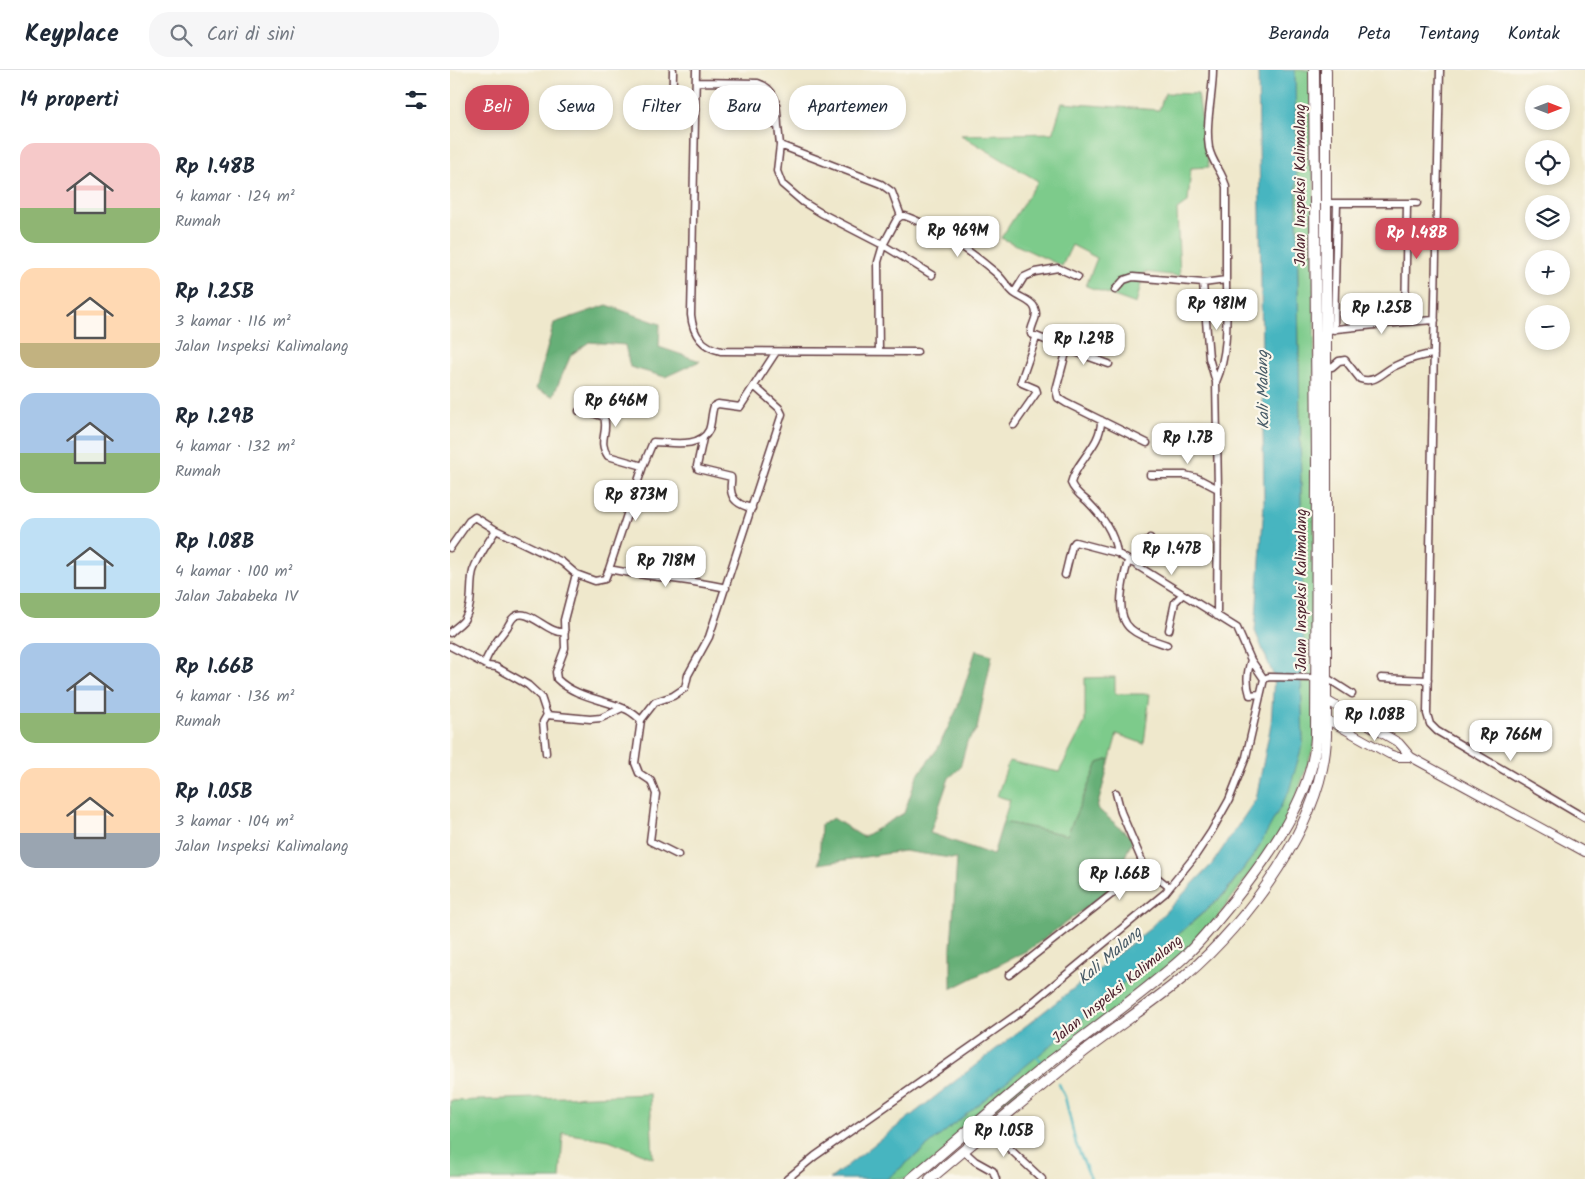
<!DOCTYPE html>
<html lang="id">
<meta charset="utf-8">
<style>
:root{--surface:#fff;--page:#f6f6f7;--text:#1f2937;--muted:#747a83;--line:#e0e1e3;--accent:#d1495b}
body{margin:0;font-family:Kalam,sans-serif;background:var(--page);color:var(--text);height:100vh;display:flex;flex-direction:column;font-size:19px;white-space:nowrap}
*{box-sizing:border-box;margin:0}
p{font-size:16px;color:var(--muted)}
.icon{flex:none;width:28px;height:28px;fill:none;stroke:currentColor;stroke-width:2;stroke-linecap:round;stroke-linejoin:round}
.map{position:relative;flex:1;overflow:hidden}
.details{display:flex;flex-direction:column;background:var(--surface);width:450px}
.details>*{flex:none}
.hud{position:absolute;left:15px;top:15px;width:475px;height:45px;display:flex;gap:10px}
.needle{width:32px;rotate:90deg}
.fabs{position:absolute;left:1075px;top:15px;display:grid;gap:10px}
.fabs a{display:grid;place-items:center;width:45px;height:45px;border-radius:50%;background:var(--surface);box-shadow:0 2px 8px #0003;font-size:25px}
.price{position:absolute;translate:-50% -42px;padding:0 11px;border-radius:10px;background:#fff;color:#222;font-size:16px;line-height:32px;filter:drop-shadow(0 1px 2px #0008)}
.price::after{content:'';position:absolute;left:50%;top:30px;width:15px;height:11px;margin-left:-8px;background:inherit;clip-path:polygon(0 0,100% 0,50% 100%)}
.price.selected{background:var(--accent);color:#fff}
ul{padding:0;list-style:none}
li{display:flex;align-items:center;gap:15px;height:125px;padding:0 20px}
li span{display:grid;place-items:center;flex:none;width:140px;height:100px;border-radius:15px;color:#555}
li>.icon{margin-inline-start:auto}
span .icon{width:60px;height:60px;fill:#fffc;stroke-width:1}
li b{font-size:21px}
h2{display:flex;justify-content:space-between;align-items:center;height:60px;padding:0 20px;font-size:21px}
.pill{padding:0 18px;border-radius:20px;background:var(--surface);box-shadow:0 2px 8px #0003;font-size:18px;line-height:45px}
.pill.selected{background:var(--accent);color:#fff}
header{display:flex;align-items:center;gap:30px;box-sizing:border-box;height:70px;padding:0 25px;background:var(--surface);border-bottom:1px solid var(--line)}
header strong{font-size:24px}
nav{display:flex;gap:28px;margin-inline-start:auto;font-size:18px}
.search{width:350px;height:45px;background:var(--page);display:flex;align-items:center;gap:12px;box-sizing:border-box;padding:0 18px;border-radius:20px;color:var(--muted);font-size:19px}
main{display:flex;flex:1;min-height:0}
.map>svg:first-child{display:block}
.green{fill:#7dcb8b;stroke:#64755b}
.forest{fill:#66af77;stroke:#586751}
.water{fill:#46b5c0;stroke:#486a76}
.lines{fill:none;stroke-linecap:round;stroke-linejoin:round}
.stream{stroke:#46b5c0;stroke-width:2.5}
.river{stroke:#46b5c0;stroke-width:14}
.minor-casing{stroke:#633d43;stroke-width:9}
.tertiary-casing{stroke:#633d43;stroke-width:10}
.primary-casing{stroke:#633d43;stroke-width:12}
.minor{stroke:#fff;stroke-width:6}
.tertiary{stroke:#fff;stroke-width:8}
.primary{stroke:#fff;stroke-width:10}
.labels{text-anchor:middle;stroke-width:4.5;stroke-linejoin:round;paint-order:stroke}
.street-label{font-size:15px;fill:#4a1f2b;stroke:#fbf7ec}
.water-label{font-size:16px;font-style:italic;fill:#485b67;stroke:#fbf7ec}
</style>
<header>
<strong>Keyplace</strong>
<div class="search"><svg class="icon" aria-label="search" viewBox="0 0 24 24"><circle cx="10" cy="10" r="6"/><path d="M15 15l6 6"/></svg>Cari di sini</div>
<nav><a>Beranda</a><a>Peta</a><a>Tentang</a><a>Kontak</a></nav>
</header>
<main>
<section class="details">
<h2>14 properti<svg class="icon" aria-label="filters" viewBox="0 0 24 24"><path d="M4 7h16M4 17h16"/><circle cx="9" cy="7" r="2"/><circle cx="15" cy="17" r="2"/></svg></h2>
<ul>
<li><span style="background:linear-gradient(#f6c9c9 65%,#8fb573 0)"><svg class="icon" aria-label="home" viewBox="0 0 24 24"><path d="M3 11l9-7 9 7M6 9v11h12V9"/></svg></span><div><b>Rp 1.48B</b><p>4 kamar · 124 m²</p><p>Rumah</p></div></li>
<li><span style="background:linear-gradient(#ffd9b3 75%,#c2b280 0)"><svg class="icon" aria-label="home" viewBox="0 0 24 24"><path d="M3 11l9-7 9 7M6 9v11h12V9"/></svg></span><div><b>Rp 1.25B</b><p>3 kamar · 116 m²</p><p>Jalan Inspeksi Kalimalang</p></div></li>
<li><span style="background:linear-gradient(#a9c7e8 60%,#8fb573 0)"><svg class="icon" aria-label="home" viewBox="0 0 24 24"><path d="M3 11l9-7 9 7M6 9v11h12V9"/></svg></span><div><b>Rp 1.29B</b><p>4 kamar · 132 m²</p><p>Rumah</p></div></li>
<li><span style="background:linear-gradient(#bfe0f5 75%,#8fb573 0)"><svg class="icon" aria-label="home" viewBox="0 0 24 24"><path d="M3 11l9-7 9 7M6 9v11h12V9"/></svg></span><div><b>Rp 1.08B</b><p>4 kamar · 100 m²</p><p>Jalan Jababeka IV</p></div></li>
<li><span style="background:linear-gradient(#a9c7e8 70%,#8fb573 0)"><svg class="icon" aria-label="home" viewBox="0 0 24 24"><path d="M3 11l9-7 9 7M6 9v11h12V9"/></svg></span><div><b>Rp 1.66B</b><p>4 kamar · 136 m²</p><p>Rumah</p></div></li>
<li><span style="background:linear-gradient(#ffd9b3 65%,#9aa5b1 0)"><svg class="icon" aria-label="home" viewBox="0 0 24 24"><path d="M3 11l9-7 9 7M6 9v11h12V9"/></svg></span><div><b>Rp 1.05B</b><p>3 kamar · 104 m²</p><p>Jalan Inspeksi Kalimalang</p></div></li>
</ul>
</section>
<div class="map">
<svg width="1135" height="1109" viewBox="0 0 1135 1109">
<rect width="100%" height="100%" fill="#fbf7ec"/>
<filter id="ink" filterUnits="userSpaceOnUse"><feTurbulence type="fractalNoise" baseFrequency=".02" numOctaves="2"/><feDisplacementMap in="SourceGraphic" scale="10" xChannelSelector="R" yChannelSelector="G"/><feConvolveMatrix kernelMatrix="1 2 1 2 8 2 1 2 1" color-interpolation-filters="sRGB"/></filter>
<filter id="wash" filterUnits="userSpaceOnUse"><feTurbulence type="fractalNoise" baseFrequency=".0096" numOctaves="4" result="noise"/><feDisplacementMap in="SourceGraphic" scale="20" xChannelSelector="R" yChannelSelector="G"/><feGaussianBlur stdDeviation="1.12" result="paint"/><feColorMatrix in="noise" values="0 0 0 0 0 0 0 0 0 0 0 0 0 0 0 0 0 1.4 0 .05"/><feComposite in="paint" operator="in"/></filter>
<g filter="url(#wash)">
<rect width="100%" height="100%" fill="#efe8cc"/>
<path class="green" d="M845,0H864L865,673L837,754L750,871L461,1109H437L603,973L774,825L806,782L853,673L851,608L854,595C850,397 848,198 845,0Z
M715,23L748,24L759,97L741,98L738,132L727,140L730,206L694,202L686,234L636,216L647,188L622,175L612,196L551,168L588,111L511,65L603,63L612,33L709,40Z
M665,607V624H700L694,674L667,664L660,689L648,693L617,765L553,752L560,730L547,726L559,691L609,702L635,652V608Z
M200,1024L203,1088L159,1070L113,1063L110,1109H0V1031Z"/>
<path class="forest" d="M157,235L210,254L209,277L250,291L215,307L180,297L175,275L139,272L121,285L103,326L86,319L104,253Z
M526,580L542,585L527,659L517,672L510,698L499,708L480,763L543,785L553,752L617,765L648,693L660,689L647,738L683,769L660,820L580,879L501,919V877L507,789L454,781L369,794L371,755L383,748L413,767L454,743L467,706L488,678L507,639Z"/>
<path class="water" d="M808,0H845C848,198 850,397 854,595L851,608L853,673L839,721L806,782L774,824L627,954L437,1109H380L697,861L762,794L806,729L821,654L824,607L805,561L814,434Z"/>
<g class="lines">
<path class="stream" d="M585,985L591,991
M609,1014L615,1027L626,1074L641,1109"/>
<path class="river" d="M826,0L827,96
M830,340L831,516"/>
</g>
</g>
<g filter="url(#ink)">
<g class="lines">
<g class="minor-casing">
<path id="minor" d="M223,0C223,22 219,35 246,39
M246,0L241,245C243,265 252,277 271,281L467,282
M990,0L982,369L977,644L980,654L987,661L1135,748
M246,12L308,13C328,19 327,39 328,56
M308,49L328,56L330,75L327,101L332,114L353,132L371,143L433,175L482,205
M330,75L431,114L442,122L451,146
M876,133H967
M451,146H455C488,158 519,180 546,203C553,209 557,217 564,223C570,228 583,231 585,239C589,248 580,255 581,264L617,279L606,320L608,328L616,333L697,373
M753,213L759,288L766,312L768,419L767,546
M665,220L674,210L683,207L753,213L776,210V117C773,102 762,93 759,78C755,52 763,26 763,0
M564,223L574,207L585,202L608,198L628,207
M955,252L985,250
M876,260L955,252L957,134
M884,260L887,133
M617,279L659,294
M429,282L428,192L433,175L447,149L451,146
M876,296L882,297L889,291L895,290L910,309C926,314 932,302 945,296C957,290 971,285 984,284
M766,312C780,280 776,244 776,210
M129,341L140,342L154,347C159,362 147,371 158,386L193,396
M651,350C652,375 626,391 621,413C624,421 631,426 637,431C652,446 664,462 667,483
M564,355L587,322L586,319L572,313L571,311L586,268
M253,368L247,396L248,399L281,407C282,411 280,415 281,420C282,432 292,436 302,438
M700,405H735L747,408L768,419
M0,478L19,451L25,447L46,460L112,492L126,504L145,511L155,509L159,499L193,396L203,372C220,372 250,379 259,360C262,352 261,344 264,336L268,334L290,337L326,282
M678,491C673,510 664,545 681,559C690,567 706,571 717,575
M682,493L700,468
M159,499C198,507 237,509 276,518
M126,504L114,550L115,578L106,602L107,609C125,627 153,629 175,639C181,641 186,646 191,650L185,693L189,703L201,711L206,724L200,771L228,785
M719,560L725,532L732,525
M0,563C4,558 10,555 14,550C24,534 19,517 23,501C28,486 38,473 46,460
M0,576L38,596L46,597L78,615L91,627L97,645
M801,590C797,603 796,612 800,625L810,624
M34,594C39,582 47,570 55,560C59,556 60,550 64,547C78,536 98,565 115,562
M877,608L902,624
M931,608L978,610
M814,609L819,607L866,608
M191,650L205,632L223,626L235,618L238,605L259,567L332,344L329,338L304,316
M96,683L93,652L97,645L140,649L151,648L172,638
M695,798L719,817
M559,905L695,798L671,742L666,723
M530,1051L592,1109
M514,1081L525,1091L543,1101L546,1109
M337,1109L365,1086L572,941L715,823L745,786L761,762L779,730L796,687L814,609L801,590L787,558L667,483L625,472L622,476L615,505"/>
</g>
<g class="tertiary-casing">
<path id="tertiary" d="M872,630H876L949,673L961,687L1135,782
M873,649H876L939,684L948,687H961"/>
</g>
<g class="primary-casing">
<path id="primary" d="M461,1109C508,1070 553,1030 600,992C645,957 692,925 734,887C752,870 768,850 784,830C818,787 864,724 866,667L867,396L864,0
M480,1109C530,1067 580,1024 632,983C666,957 702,933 735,906C798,852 874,751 876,666V0"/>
</g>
<use href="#minor" class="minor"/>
<use href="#tertiary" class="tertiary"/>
<use href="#primary" class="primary"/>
</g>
</g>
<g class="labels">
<g class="street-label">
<text transform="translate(850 115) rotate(-90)" y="5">Jalan Inspeksi Kalimalang</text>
<text transform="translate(851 520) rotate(-90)" y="5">Jalan Inspeksi Kalimalang</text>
<text transform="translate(667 919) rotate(-39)" y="5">Jalan Inspeksi Kalimalang</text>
</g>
<g class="water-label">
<text transform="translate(812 320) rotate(-91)" y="6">Kali Malang</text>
<text transform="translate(659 885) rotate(-41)" y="6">Kali Malang</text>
</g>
</g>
</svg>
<div class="fabs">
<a><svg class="needle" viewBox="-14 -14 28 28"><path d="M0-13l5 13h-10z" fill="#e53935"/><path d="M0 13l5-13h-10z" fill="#747a83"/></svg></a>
<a><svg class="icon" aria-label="locate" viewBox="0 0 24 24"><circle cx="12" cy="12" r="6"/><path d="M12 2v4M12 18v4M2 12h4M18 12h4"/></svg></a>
<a><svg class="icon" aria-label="layers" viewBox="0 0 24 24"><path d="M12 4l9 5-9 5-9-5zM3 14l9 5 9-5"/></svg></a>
<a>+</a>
<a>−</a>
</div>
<b class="price" style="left:508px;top:188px">Rp 969M</b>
<b class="price selected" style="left:967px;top:190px">Rp 1.48B</b>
<b class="price" style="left:767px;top:261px">Rp 981M</b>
<b class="price" style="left:932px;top:265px">Rp 1.25B</b>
<b class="price" style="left:634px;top:296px">Rp 1.29B</b>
<b class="price" style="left:166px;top:358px">Rp 646M</b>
<b class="price" style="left:738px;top:395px">Rp 1.7B</b>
<b class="price" style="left:186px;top:452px">Rp 873M</b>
<b class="price" style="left:722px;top:506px">Rp 1.47B</b>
<b class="price" style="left:216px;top:518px">Rp 718M</b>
<b class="price" style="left:925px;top:672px">Rp 1.08B</b>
<b class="price" style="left:1061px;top:692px">Rp 766M</b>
<b class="price" style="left:670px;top:831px">Rp 1.66B</b>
<b class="price" style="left:554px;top:1088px">Rp 1.05B</b>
<div class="hud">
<a class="pill selected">Beli</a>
<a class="pill">Sewa</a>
<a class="pill">Filter</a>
<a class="pill">Baru</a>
<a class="pill">Apartemen</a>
</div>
</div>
</main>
